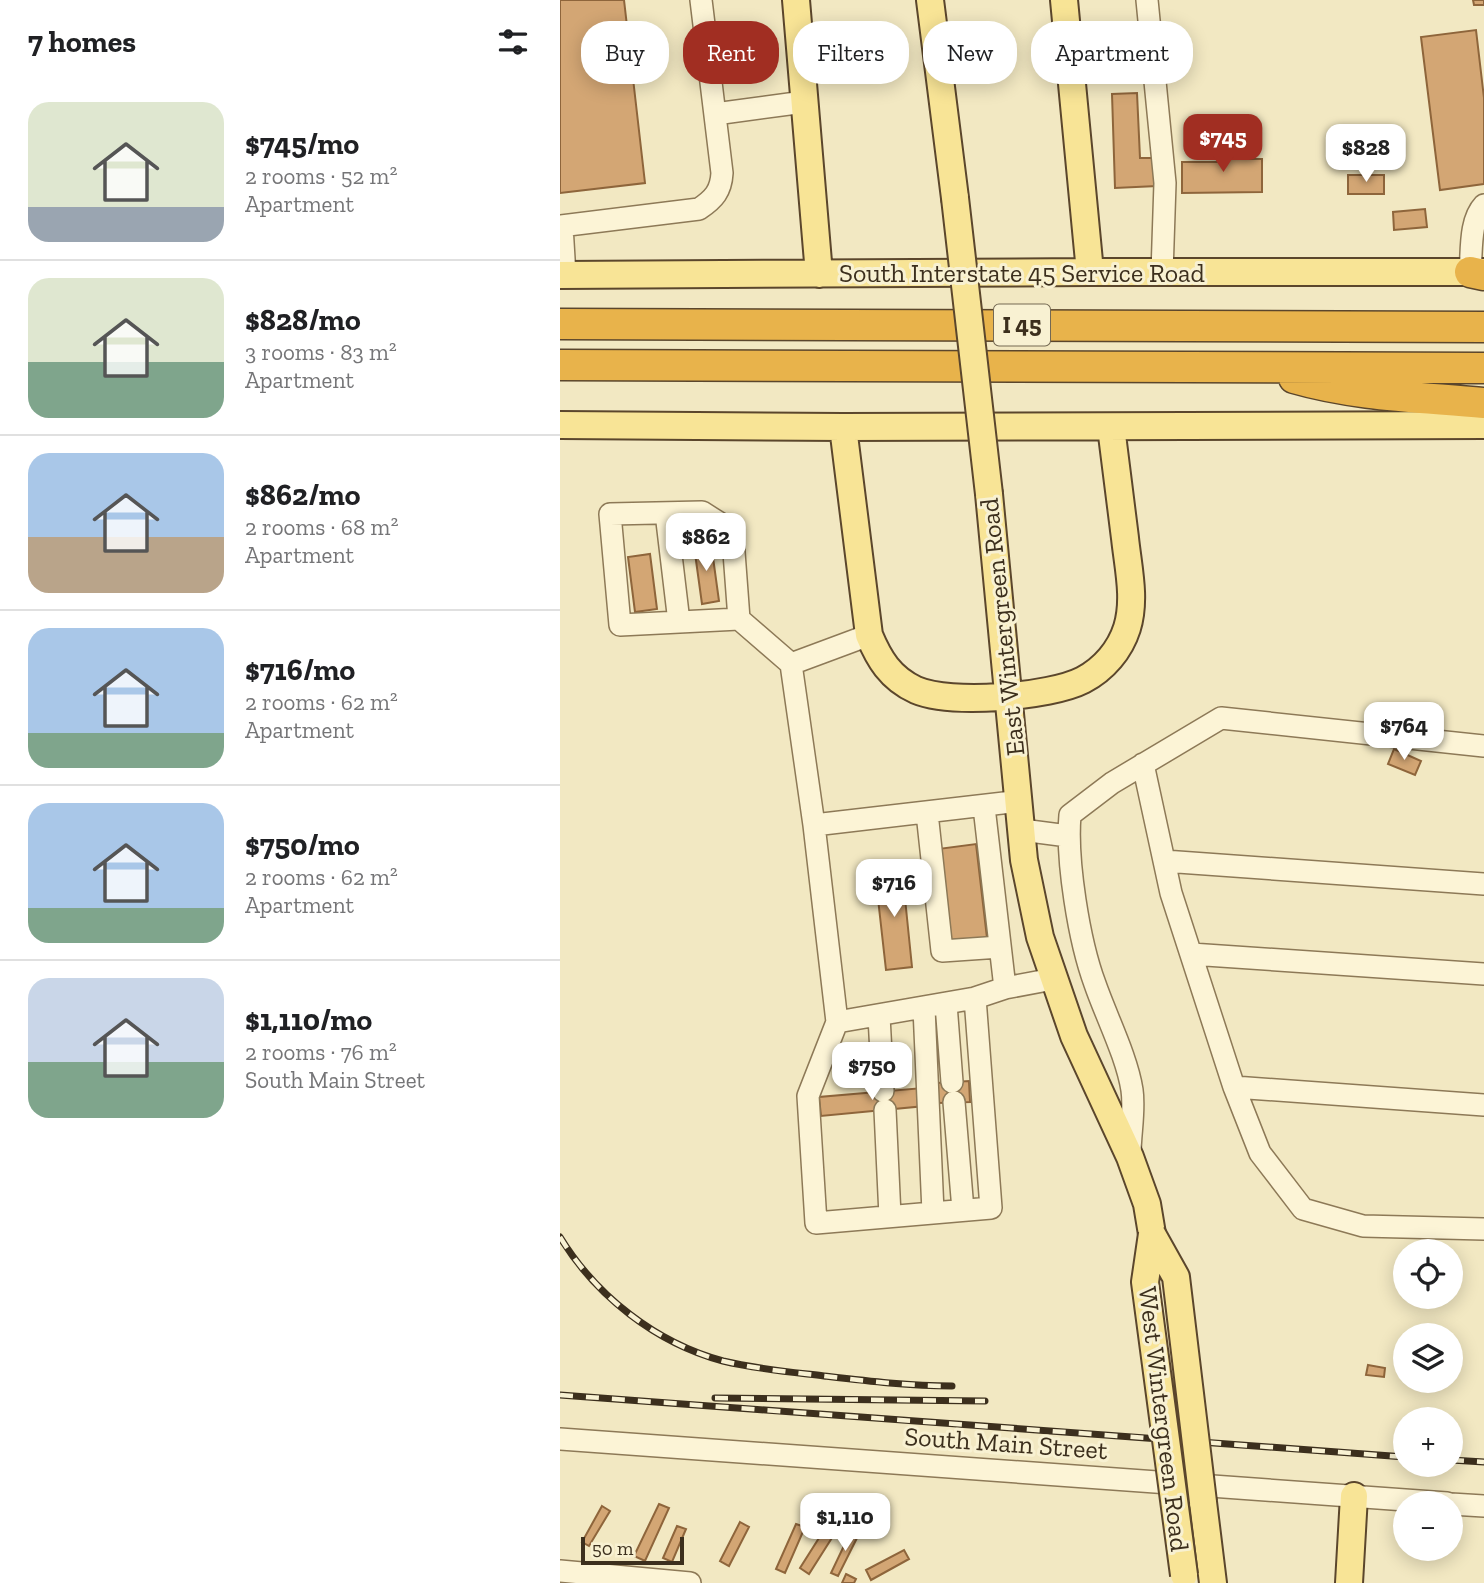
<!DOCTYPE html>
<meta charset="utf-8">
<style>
:root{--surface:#fff;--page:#f6f6f6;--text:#202124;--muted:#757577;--line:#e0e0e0;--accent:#a12e22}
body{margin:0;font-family:"Zilla Slab",serif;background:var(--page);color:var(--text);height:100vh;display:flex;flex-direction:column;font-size:26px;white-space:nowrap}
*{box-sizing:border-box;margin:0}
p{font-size:23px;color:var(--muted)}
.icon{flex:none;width:38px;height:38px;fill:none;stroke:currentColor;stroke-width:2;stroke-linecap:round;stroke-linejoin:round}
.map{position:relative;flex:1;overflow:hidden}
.side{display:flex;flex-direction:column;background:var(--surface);width:560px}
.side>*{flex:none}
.banner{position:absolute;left:21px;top:21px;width:665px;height:63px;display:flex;gap:14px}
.fabs{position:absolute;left:833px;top:1239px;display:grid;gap:14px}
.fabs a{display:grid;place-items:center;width:70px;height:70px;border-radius:50%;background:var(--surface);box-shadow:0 4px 18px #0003;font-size:35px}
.scale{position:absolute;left:21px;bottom:18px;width:103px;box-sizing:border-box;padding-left:7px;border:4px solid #3c2f1d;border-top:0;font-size:19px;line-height:24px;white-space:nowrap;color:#3c2f1d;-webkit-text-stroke:5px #f8f1d2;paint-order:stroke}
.price{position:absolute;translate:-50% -60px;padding:0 16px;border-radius:14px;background:#fff;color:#222;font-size:23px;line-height:46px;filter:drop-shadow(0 2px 4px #0008)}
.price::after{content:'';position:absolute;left:50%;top:42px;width:21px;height:16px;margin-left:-10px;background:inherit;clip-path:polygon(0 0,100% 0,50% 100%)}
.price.current{background:var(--accent);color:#fff}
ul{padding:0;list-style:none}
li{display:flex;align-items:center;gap:21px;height:175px;padding:0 28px}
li+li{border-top:2px solid var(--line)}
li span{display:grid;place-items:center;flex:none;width:196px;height:140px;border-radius:21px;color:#555}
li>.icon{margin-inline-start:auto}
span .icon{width:84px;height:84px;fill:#fffc;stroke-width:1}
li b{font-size:30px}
h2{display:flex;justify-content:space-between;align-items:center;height:84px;padding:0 28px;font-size:30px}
.chip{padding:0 24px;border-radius:28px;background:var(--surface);box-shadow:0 4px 18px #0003;font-size:24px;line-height:63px}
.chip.current{background:var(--accent);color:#fff}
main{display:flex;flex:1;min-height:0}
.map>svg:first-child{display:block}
.building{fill:#d3a674;stroke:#8e653b;stroke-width:2}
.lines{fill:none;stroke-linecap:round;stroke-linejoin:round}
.minor-casing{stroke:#8d7957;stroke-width:24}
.major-casing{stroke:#5b462c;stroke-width:30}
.highway-casing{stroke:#5b462c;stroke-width:33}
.minor{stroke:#fcf4d6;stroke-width:21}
.major{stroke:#f8e496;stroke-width:26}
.highway{stroke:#e8b34b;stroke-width:30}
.rail-casing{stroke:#3c2f1d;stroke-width:7}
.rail{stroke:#f8f1d2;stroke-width:4.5;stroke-dasharray:13;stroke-linecap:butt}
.major-bridge-casing{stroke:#5b462c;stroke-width:30;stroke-linecap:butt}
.major-bridge{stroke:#f8e496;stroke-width:26}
.labels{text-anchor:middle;stroke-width:6;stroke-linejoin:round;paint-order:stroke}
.shield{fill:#f8f1d2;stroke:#746953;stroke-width:2}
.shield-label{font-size:24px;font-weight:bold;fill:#3c2f1d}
.street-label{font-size:26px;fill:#3c2f1d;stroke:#f8f1d2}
</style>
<main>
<section class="side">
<h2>7 homes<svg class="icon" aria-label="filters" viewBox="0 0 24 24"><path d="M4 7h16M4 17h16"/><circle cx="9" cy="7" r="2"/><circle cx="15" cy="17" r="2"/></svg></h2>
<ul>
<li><span style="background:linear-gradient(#dfe7d0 75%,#9aa5b1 0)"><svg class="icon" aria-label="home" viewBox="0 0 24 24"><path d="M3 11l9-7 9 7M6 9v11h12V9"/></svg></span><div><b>$745/mo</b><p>2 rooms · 52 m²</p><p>Apartment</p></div></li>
<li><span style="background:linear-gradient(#dfe7d0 60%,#7fa58c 0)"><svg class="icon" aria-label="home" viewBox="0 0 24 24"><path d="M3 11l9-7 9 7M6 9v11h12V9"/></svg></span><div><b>$828/mo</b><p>3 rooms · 83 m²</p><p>Apartment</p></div></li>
<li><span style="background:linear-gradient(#a9c7e8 60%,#b9a48a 0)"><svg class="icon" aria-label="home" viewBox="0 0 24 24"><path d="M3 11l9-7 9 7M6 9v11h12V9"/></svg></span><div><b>$862/mo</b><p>2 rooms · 68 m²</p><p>Apartment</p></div></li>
<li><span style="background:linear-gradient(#a9c7e8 75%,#7fa58c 0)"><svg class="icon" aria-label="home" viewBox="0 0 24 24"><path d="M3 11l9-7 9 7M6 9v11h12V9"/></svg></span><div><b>$716/mo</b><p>2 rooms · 62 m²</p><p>Apartment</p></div></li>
<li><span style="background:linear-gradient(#a9c7e8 75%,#7fa58c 0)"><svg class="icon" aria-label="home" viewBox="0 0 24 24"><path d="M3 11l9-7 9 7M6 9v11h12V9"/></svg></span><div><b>$750/mo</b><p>2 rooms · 62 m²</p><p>Apartment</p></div></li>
<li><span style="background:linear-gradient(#c9d6e8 60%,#7fa58c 0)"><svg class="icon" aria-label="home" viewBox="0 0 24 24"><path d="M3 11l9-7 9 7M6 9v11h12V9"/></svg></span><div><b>$1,110/mo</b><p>2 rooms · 76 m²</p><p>South Main Street</p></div></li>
</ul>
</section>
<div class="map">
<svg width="924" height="1583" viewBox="0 0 924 1583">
<rect width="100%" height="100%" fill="#f2e8c2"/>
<path class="building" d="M0,0H64L85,183L0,193Z
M913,0H924V5H914Z
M547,26H556L557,53L549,54Z
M916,30L924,98V184L880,190L861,37Z
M577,93L580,158H596L597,186L555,188L552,94Z
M661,144H676L675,159H702V192L622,193V162H661Z
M788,175H824V194H788Z
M865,209L867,227L834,230L833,212Z
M151,543L159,601L142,604L134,546Z
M90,554L97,609L75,612L68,557Z
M834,749L861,761L855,775L828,764Z
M416,844L427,938L389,943L378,849Z
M342,869L352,967L326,970L315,872Z
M409,1081L410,1102L378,1103L377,1083Z
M363,1088L365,1106L261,1116L259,1097Z
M808,1365L825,1368L824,1377L806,1375Z
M99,1504L109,1508L85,1561L74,1556Z
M42,1506L50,1511L29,1546L22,1542Z
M180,1522L189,1527L169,1566L160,1561Z
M236,1524L245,1527L225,1573L216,1569Z
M117,1526L126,1529L112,1562L103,1558Z
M266,1527L275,1533L249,1574L240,1568Z
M291,1531L299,1534L278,1576L271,1573Z
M344,1550L349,1559L311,1580L306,1570Z
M286,1574L296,1579L294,1583H282Z"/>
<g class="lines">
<g class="minor-casing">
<path id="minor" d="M587,0L605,183L602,273
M155,114L244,102
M0,226L139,209C154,199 161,191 162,173L141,0
M2,226L5,275
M910,272C912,252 909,221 924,205
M106,513L119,622
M179,619L173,539L161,524L142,512L50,514L60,625L179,619L231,664
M309,635L231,664L254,825L277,1022L248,1096L256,1223L431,1208L415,998L445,988L493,979
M583,764L611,893L674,1087L700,1153L743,1209L803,1226L924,1229
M424,807L445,988
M367,813L382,951L440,947
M254,825L460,801
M462,830L508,836
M604,861L924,884
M631,954L924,974
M386,1004L392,1082
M364,1008L373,1212
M319,1016L323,1091
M277,1022L415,998
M674,1087L924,1105
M394,1102L403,1210
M325,1110L330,1216
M570,1154C570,1134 575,1110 572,1090C567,1057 546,1016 535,984C519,941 506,860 510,815L552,783L661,718L924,746
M0,1439L887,1503
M891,1504L924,1506
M0,1571L130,1583"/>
</g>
<g class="major-casing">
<path id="major" d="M236,0L259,274
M370,0L395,198
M504,0L530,272
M0,275L530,272H924
M0,425L283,427L924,425
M283,427L309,635C319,659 330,678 356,690C391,705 490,697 523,680C544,669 560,650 567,628C576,599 568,567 565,538C560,501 556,464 551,427
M429,494L464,860L480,937L514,1036L570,1157L587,1204L592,1234
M643,1502L653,1583
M789,1583L794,1496"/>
</g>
<g class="highway-casing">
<path id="highway" d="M910,272L924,275
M0,324L924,327
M0,365L924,368
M734,378C796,396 860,397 924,403"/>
</g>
<use href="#minor" class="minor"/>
<use href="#major" class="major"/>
<use href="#highway" class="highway"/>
<g class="rail-casing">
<path id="rail" d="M0,1237C36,1296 96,1343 163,1361C196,1369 230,1372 264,1376C307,1381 349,1386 392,1386
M0,1395L845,1457
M155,1398L425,1401
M891,1460L924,1462"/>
</g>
<use href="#rail" class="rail"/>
<g class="major-bridge-casing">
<path id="major-bridge" d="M395,198L429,494
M592,1234L585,1282L624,1575
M592,1234L616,1277L643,1502"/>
</g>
<use href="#major-bridge" class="major-bridge"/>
</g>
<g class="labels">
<rect class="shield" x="434" y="304.5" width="56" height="41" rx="5"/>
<g class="shield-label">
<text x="462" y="333">I 45</text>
</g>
<g class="street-label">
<text x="462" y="282">South Interstate 45 Service Road</text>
<text transform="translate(442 627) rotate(-96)" y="9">East Wintergreen Road</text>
<text transform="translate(604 1419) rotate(83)" y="9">West Wintergreen Road</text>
<text transform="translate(446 1443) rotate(4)" y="9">South Main Street</text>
</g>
</g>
</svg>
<div class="fabs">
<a><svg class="icon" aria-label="locate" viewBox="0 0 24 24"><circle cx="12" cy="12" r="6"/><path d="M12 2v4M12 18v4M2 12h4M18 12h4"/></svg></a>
<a><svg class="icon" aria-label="layers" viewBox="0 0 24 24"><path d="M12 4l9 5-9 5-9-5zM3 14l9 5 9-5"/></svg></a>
<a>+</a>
<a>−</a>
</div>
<div class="scale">50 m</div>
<b class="price current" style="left:663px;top:174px">$745</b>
<b class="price" style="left:806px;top:184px">$828</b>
<b class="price" style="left:146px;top:573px">$862</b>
<b class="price" style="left:844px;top:762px">$764</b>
<b class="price" style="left:334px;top:919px">$716</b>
<b class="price" style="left:312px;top:1102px">$750</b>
<b class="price" style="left:285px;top:1553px">$1,110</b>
<div class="banner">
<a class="chip">Buy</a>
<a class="chip current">Rent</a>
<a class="chip">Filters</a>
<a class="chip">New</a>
<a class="chip">Apartment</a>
</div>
</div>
</main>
